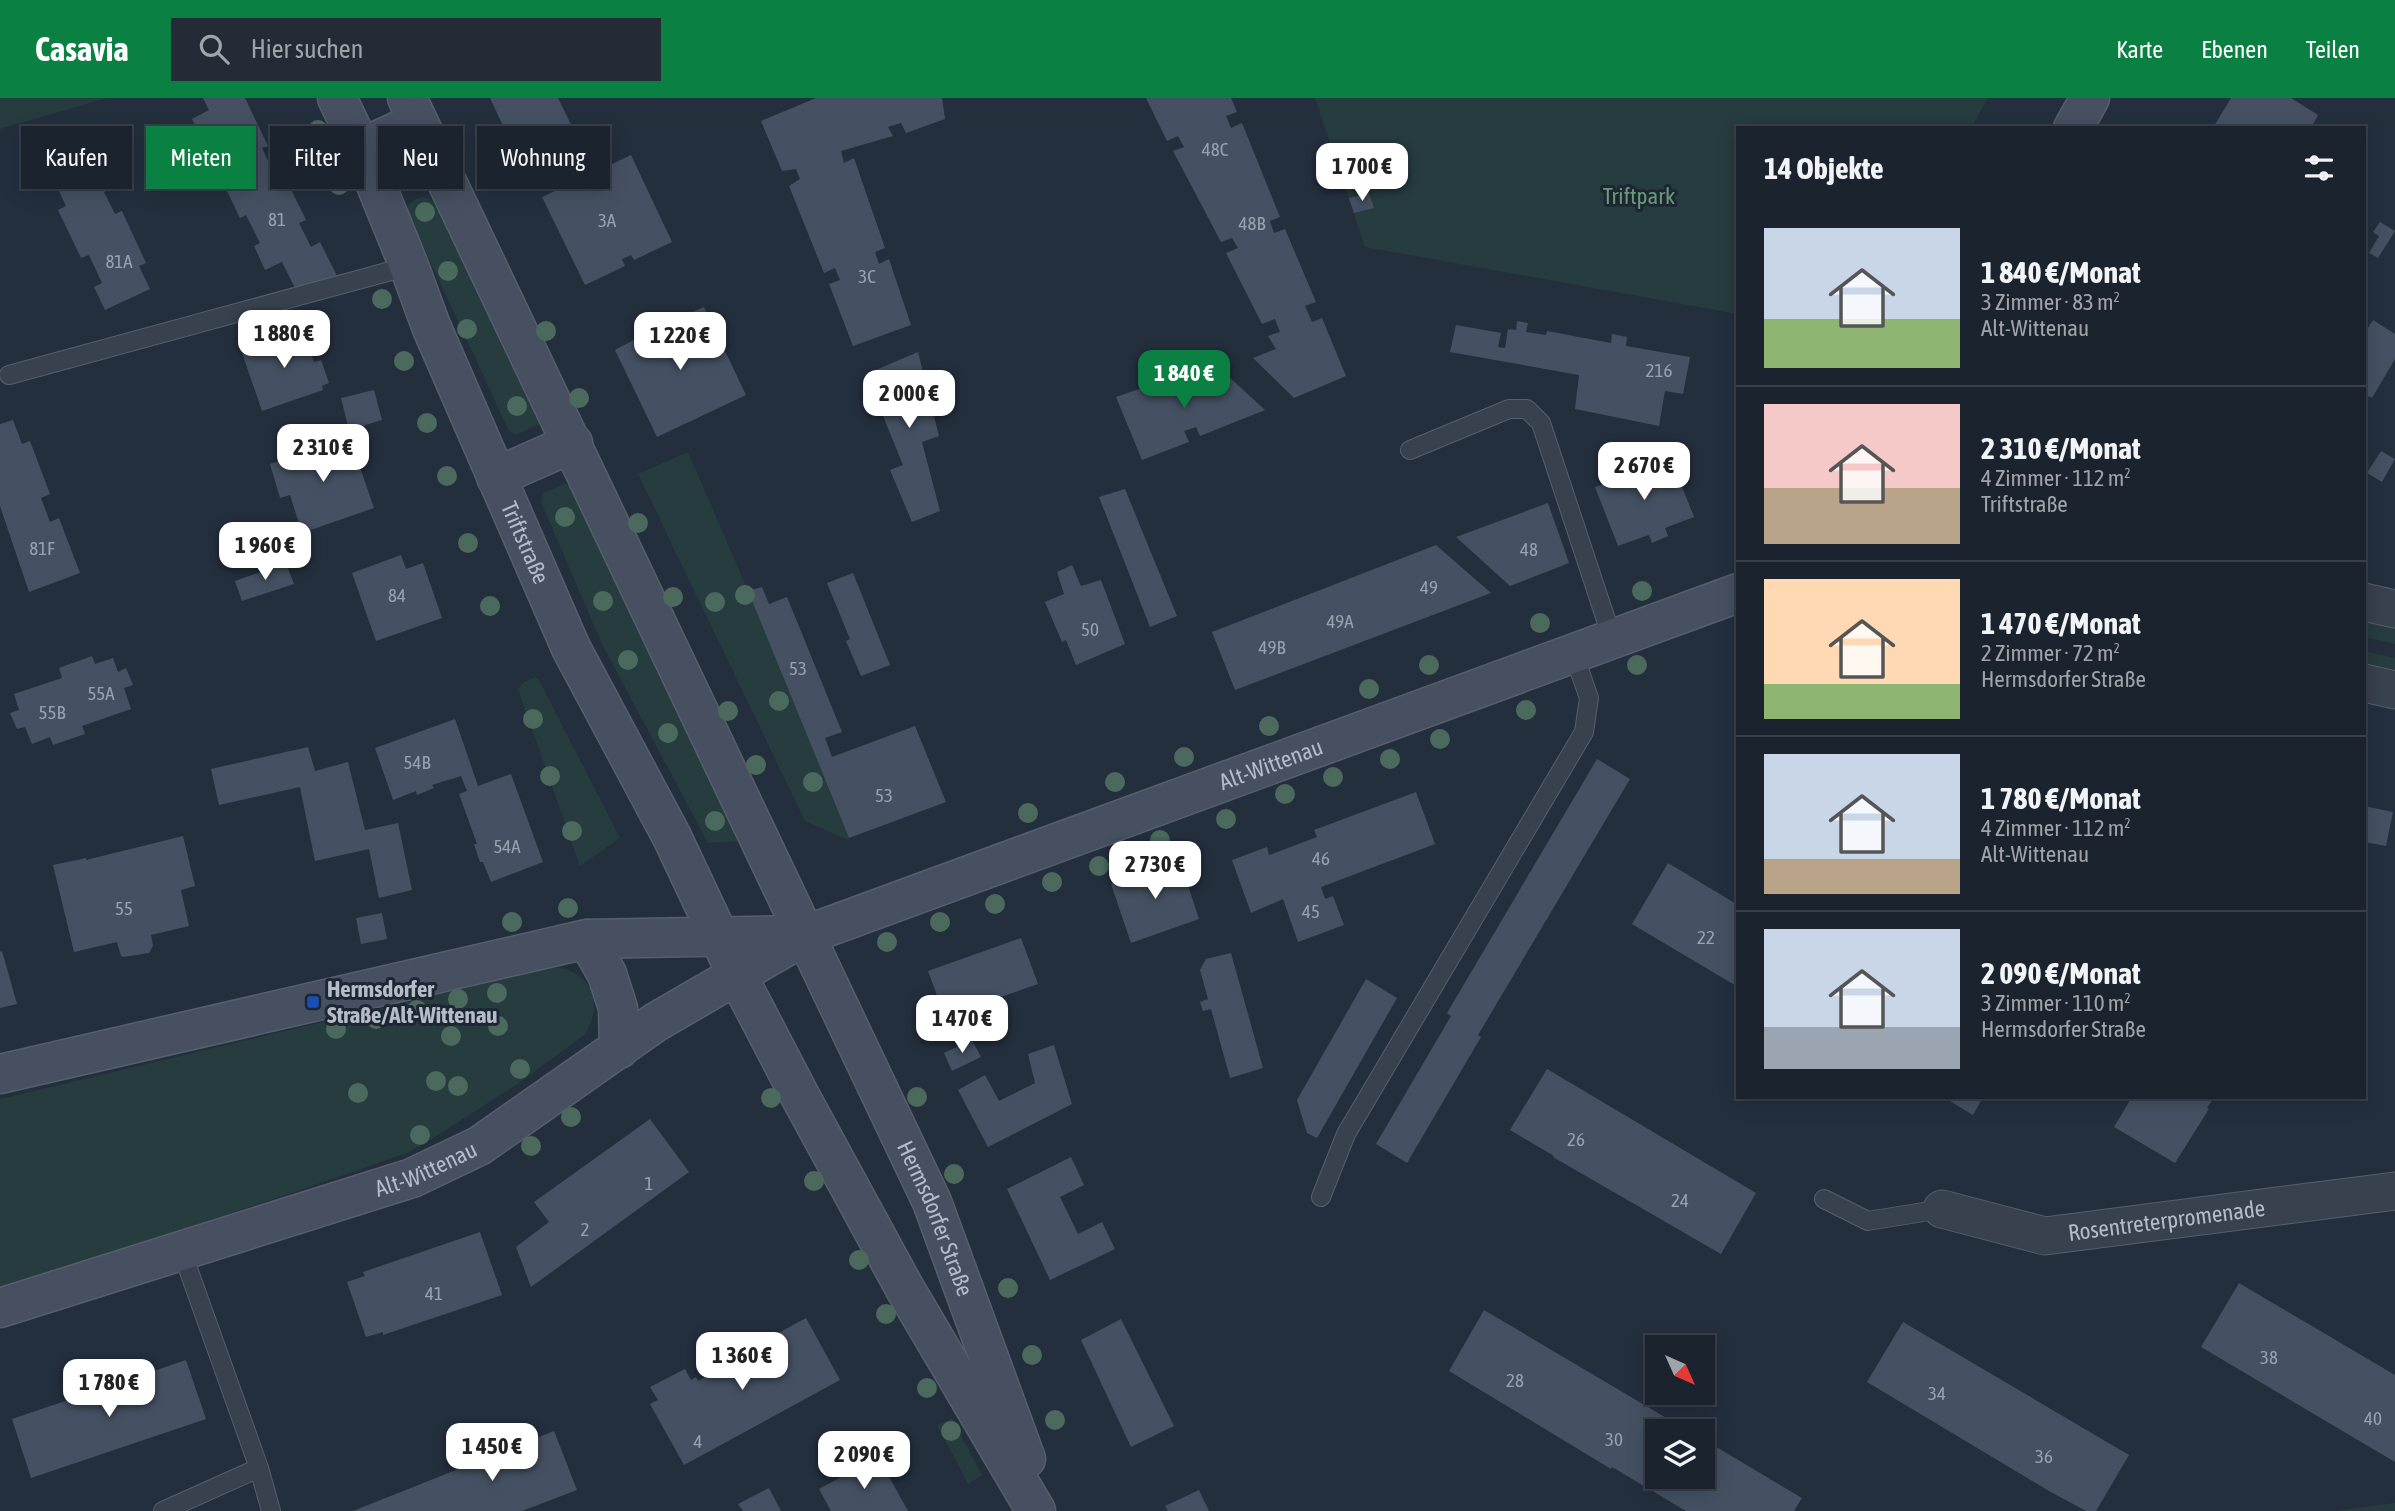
<!DOCTYPE html>
<html lang="de">
<meta charset="utf-8">
<style>
:root{--surface:#1b232e;--page:#242b36;--text:#f1f3f6;--muted:#a0a4aa;--line:#39404a;--accent:#0b8043}
body{margin:0;font-family:"Asap Condensed",sans-serif;background:var(--page);color:var(--text);height:100vh;display:flex;flex-direction:column;font-size:26px;white-space:nowrap}
*{box-sizing:border-box;margin:0}
p{font-size:23px;color:var(--muted)}
.icon{flex:none;width:38px;height:38px;fill:none;stroke:currentColor;stroke-width:2;stroke-linecap:round;stroke-linejoin:round}
.map{position:relative;flex:1;overflow:hidden}
.side{position:absolute;left:1736px;top:28px;width:630px;height:973px;display:flex;flex-direction:column;background:var(--surface);border-radius:0px;box-shadow:0 4px 18px #0003,0 0 0 2px var(--line)}
.side>*{flex:none}
.hud{position:absolute;left:21px;top:28px;width:665px;height:63px;display:flex;gap:14px}
.needle{width:46px;rotate:135deg}
.buttons{position:absolute;left:1645px;top:1237px;display:grid;gap:14px}
.buttons a{display:grid;place-items:center;width:70px;height:70px;border-radius:0px;background:var(--surface);box-shadow:0 4px 18px #0003,0 0 0 2px var(--line);font-size:35px}
.price{position:absolute;translate:-50% -60px;padding:0 16px;border-radius:14px;background:#fff;color:#222;font-size:23px;line-height:46px;filter:drop-shadow(0 2px 4px #0008)}
.price::after{content:'';position:absolute;left:50%;top:42px;width:21px;height:16px;margin-left:-10px;background:inherit;clip-path:polygon(0 0,100% 0,50% 100%)}
.price.active{background:var(--accent);color:#fff}
ul{padding:0;list-style:none}
li{display:flex;align-items:center;gap:21px;height:175px;padding:0 28px}
li+li{border-top:2px solid var(--line)}
li span{display:grid;place-items:center;flex:none;width:196px;height:140px;border-radius:0px;color:#555}
li>.icon{margin-inline-start:auto}
span .icon{width:84px;height:84px;fill:#fffc;stroke-width:1}
li b{font-size:30px}
h2{display:flex;justify-content:space-between;align-items:center;height:84px;padding:0 28px;font-size:30px}
.pill{padding:0 24px;border-radius:0px;background:var(--surface);box-shadow:0 4px 18px #0003,0 0 0 2px var(--line);font-size:24px;line-height:63px}
.pill.active{background:var(--accent);color:#fff}
header{display:flex;align-items:center;gap:42px;box-sizing:border-box;height:98px;padding:0 35px;background:var(--accent);color:#fff}
header strong{font-size:33px}
nav{display:flex;gap:38px;margin-inline-start:auto;font-size:24px}
.search{width:490px;height:63px;background:var(--page);display:flex;align-items:center;gap:18px;box-sizing:border-box;padding:0 24px;border-radius:0px;color:var(--muted);font-size:26px}
.map>svg:first-child{display:block}
.green{fill:#263c3f}
.building{fill:#455162}
.lines{fill:none;stroke-linecap:round;stroke-linejoin:round}
.lane-casing{stroke:#565f6c;stroke-width:20}
.street-casing{stroke:#565f6c;stroke-width:39}
.secondary-casing{stroke:#565f6c;stroke-width:41}
.lane{stroke:#38414e;stroke-width:18}
.street{stroke:#38414e;stroke-width:37}
.secondary{stroke:#465061;stroke-width:38}
.tree{fill:#4b6a5d}
.transit-dot{fill:#1a4fb4;stroke:#1d2633;stroke-width:2.5}
.labels{text-anchor:middle;stroke-width:6;stroke-linejoin:round;paint-order:stroke}
.number-label{font-size:19px;fill:#98a1af}
.park-label{font-size:23px;fill:#6b9a76;stroke:#1d2633}
.street-label{font-size:23px;fill:#b4bcc9;stroke:#1d2633}
.poi-label{font-size:23px;font-weight:bold;fill:#b4bcc9;stroke:#1d2633;text-anchor:start}
</style>
<header>
<strong>Casavia</strong>
<div class="search"><svg class="icon" aria-label="search" viewBox="0 0 24 24"><circle cx="10" cy="10" r="6"/><path d="M15 15l6 6"/></svg>Hier suchen</div>
<nav><a>Karte</a><a>Ebenen</a><a>Teilen</a></nav>
</header>
<div class="map">
<svg width="2395" height="1413" viewBox="0 0 2395 1413">
<rect width="100%" height="100%" fill="#242f3e"/>
<path class="green" d="M0,0H107L0,31Z
M1315,0H1988L1971,30H1738V216L1365,149Z
M423,99L430,101L437,109L539,318V326L516,337L509,333L407,113C409,103 414,101 423,99Z
M688,354L748,493L850,743L805,723L638,376Z
M565,386L571,389L742,743L708,745L603,548L541,404L543,395Z
M2371,522L2395,527V546L2364,539V523Z
M2364,553L2395,560V578L2364,571Z
M535,579L539,582L620,740L580,768L518,591L524,584Z
M554,869C592,873 605,906 584,937L519,985L446,1032L409,1054L356,1073L0,1193V1001Z
M952,1321L982,1377L968,1386L937,1327Z
M2395,1405V1413H2335Z"/>
<path class="building" d="M203,0H245L268,48L262,50L274,75L281,71L306,122L299,125L311,149L320,144L337,178L295,190L282,164L265,172L254,148L260,145L246,117L240,120L217,72L223,69L210,41L203,44L192,21L209,12Z
M490,0H558L581,47L539,67L526,40L512,46L505,44L501,37L504,30Z
M816,0H942L945,21L906,35L901,25L888,29L893,38L841,53L844,65L854,60L885,150L875,154L879,166L889,161L911,227L853,248L829,186L840,182L835,170L824,175L789,88L800,81L796,71L782,73L761,23Z
M1146,0H1231L1237,14L1226,18L1231,30L1242,25L1280,119L1270,123L1274,135L1285,131L1316,204L1305,208L1312,224L1322,220L1346,278L1294,300L1253,260L1276,251L1268,238L1280,234L1275,221L1262,226L1226,155L1238,150L1232,140L1221,144L1173,53L1184,49L1178,38L1167,43Z
M2231,0H2291L2318,17L2311,30H2216L2214,28Z
M88,37L112,90L104,94L115,116L122,113L146,165L139,168L150,191L105,212L94,189L102,185L89,157L81,160L58,112L66,108L54,83L46,87L34,61Z
M631,57L672,144L634,162L631,157L622,161L625,168L585,187L542,99Z
M1369,95L1374,110L1354,115L1349,100Z
M2380,124L2395,133L2378,160L2369,155L2379,138L2373,134Z
M704,209L746,297L657,339L615,252L654,231L658,237L666,234L663,227Z
M2373,222L2395,236V261L2372,300L2364,296V236Z
M1517,223L1528,225L1526,234L1546,237L1547,233L1611,245L1612,236L1627,239L1626,248L1690,259L1683,296L1665,293L1659,328L1575,311L1579,277L1450,254L1456,227L1501,235L1498,249L1505,250L1508,231L1516,232Z
M273,232L277,243L304,234L314,264L321,262L329,285L322,288L323,292L262,313L242,255L258,250L254,239Z
M918,254L939,338L922,344L940,413L912,424L890,372L903,367L866,276Z
M1216,267L1265,312L1200,338L1196,329L1184,333L1189,344L1142,362L1116,299L1162,283L1167,295L1181,290L1175,279Z
M374,292L382,322L349,332L341,300Z
M13,322L22,346L30,343L50,396L41,400L50,424L59,420L80,475L29,494L0,408V326Z
M350,340L374,410L302,435L290,397L280,400L270,366L285,361L289,353L307,347L313,351Z
M2381,353L2395,361L2382,384L2367,375Z
M1671,361L1694,419L1665,430L1668,438L1652,445L1649,437L1618,448L1595,389L1628,377L1625,366L1637,362L1640,368L1648,366L1650,370Z
M1125,391L1177,518L1150,529L1099,399Z
M1548,405L1569,465L1510,488L1456,439Z
M1436,447L1491,495L1235,592L1212,534Z
M401,457L406,471L423,465L442,520L376,543L352,475Z
M286,465L294,486L242,503L235,483Z
M1072,467L1081,488L1101,482L1125,546L1076,567L1066,542L1062,544L1045,504L1064,496L1057,474Z
M853,475L890,567L861,578L846,543L850,541L827,485Z
M762,489L769,506L787,499L842,634L825,640L832,659L915,628L946,704L849,740L748,493Z
M92,558L95,566L113,560L118,574L126,570L133,587L124,590L131,611L82,628L85,636L53,647L50,639L32,646L25,629L17,631L10,615L19,612L14,596L62,580L59,570Z
M455,621L478,688L511,676L543,764L491,784L483,764H480L474,746H477L459,696L467,693L461,678L432,687L434,690L417,697L416,693L393,702L375,650Z
M308,649L315,673L348,664L365,732L398,725L412,792L379,800L369,751L315,763L300,689L219,707L211,671Z
M1597,661L1630,681L1478,937L1481,939L1407,1065L1376,1046L1451,918L1447,915Z
M1416,694L1435,746L1321,789L1325,801L1333,798L1344,827L1298,844L1283,801L1251,815L1232,762L1267,749L1269,757L1317,739L1314,732Z
M2364,708L2393,714L2386,748L2364,744Z
M183,738L195,788L181,792L189,828L151,837L153,848L149,855L124,859L121,858L117,844L74,854L53,767L86,760V762Z
M1179,760L1199,821L1131,845L1111,786Z
M1668,765L1738,807V889L1632,826Z
M382,815L387,841L361,846L356,820Z
M1021,840L1038,886L945,919L928,873Z
M2,853L17,906L0,910V854Z
M1231,855L1263,970L1230,980L1211,911L1203,913L1200,904L1208,901L1200,872L1206,861Z
M1366,881L1397,900L1317,1040L1307,1035L1297,1002Z
M972,942L981,959L952,973L944,955Z
M1054,947L1072,1006L988,1049L958,992L985,977L999,1003L1035,985L1028,956Z
M1547,971L1756,1095L1721,1156L1553,1059L1554,1058L1510,1032Z
M1943,999H1983L1973,1017Z
M2132,999H2214L2207,1010L2209,1011L2175,1065L2114,1029Z
M650,1021L689,1074L531,1189L516,1149L549,1124L534,1104Z
M1071,1059L1084,1087L1060,1099L1078,1136L1102,1124L1115,1151L1050,1182L1007,1091Z
M480,1134L502,1197L383,1237V1234L366,1239L347,1184L365,1178L363,1174Z
M2239,1185L2395,1277V1364L2201,1249Z
M1484,1212L1690,1334H1657V1379H1703V1341L1802,1400L1794,1413H1686L1612,1369L1611,1371L1449,1273Z
M806,1220L840,1282L684,1367L650,1306L658,1302L650,1289L685,1271L691,1282L696,1279L698,1283L761,1248L760,1245Z
M1121,1221L1174,1328L1131,1349L1081,1242Z
M1903,1224L2129,1357L2096,1413H2086L2049,1393L1867,1284Z
M186,1262L206,1321L31,1380L12,1321Z
M554,1333L577,1392L522,1413H353Z
M878,1359L908,1413H831L819,1391Z
M769,1390L781,1413H743L738,1406Z
M1199,1392L1209,1413H1168L1165,1408Z"/>
<g class="lines">
<g class="lane-casing">
<path id="lane" d="M9,277L409,168
M1410,352L1509,311H1527L1541,325L1612,540
M1321,1099L1346,1036L1584,634L1589,600L1573,554
M1824,1101L1868,1123L1942,1111
M181,1151L259,1370L271,1413
M163,1413L259,1370"/>
</g>
<g class="street-casing">
<g id="street">
<path d="M2364,504L2395,511"/>
<path d="M2364,585L2395,592"/>
<path id="s1" d="M1942,1111L2045,1138L2395,1093"/>
</g>
</g>
<g class="secondary-casing">
<g id="secondary">
<path id="s2" d="M337,0L361,50L409,168L431,228L571,550L672,739L737,877L800,998L904,1189L1036,1413"/>
<path id="s3" d="M407,0L932,1104L1026,1361"/>
<path d="M2073,30L2090,0"/>
<path d="M361,50L418,24"/>
<path d="M496,379L573,345"/>
<path d="M587,841L607,876L618,910L619,951"/>
<path d="M0,976L587,841L804,837"/>
<path id="s4" d="M0,1210L412,1080L479,1048L656,924L806,837L1738,495"/>
</g>
</g>
<use href="#lane" class="lane"/>
<use href="#street" class="street"/>
<use href="#secondary" class="secondary"/>
</g>
<g class="tree">
<circle cx="318" cy="32" r="10"/>
<circle cx="339" cy="87" r="10"/>
<circle cx="425" cy="114" r="10"/>
<circle cx="448" cy="173" r="10"/>
<circle cx="382" cy="201" r="10"/>
<circle cx="467" cy="231" r="10"/>
<circle cx="546" cy="233" r="10"/>
<circle cx="404" cy="263" r="10"/>
<circle cx="579" cy="300" r="10"/>
<circle cx="517" cy="308" r="10"/>
<circle cx="427" cy="325" r="10"/>
<circle cx="447" cy="378" r="10"/>
<circle cx="565" cy="419" r="10"/>
<circle cx="638" cy="425" r="10"/>
<circle cx="468" cy="445" r="10"/>
<circle cx="1642" cy="493" r="10"/>
<circle cx="745" cy="497" r="10"/>
<circle cx="673" cy="499" r="10"/>
<circle cx="603" cy="503" r="10"/>
<circle cx="715" cy="504" r="10"/>
<circle cx="490" cy="508" r="10"/>
<circle cx="1540" cy="525" r="10"/>
<circle cx="628" cy="562" r="10"/>
<circle cx="1429" cy="567" r="10"/>
<circle cx="1637" cy="567" r="10"/>
<circle cx="1369" cy="591" r="10"/>
<circle cx="779" cy="603" r="10"/>
<circle cx="1526" cy="612" r="10"/>
<circle cx="728" cy="613" r="10"/>
<circle cx="533" cy="621" r="10"/>
<circle cx="1269" cy="628" r="10"/>
<circle cx="668" cy="635" r="10"/>
<circle cx="1440" cy="641" r="10"/>
<circle cx="1184" cy="659" r="10"/>
<circle cx="1390" cy="661" r="10"/>
<circle cx="756" cy="667" r="10"/>
<circle cx="550" cy="678" r="10"/>
<circle cx="1333" cy="679" r="10"/>
<circle cx="813" cy="684" r="10"/>
<circle cx="1115" cy="684" r="10"/>
<circle cx="1285" cy="696" r="10"/>
<circle cx="1028" cy="715" r="10"/>
<circle cx="1226" cy="721" r="10"/>
<circle cx="715" cy="723" r="10"/>
<circle cx="572" cy="733" r="10"/>
<circle cx="1160" cy="742" r="10"/>
<circle cx="1099" cy="768" r="10"/>
<circle cx="1052" cy="784" r="10"/>
<circle cx="995" cy="806" r="10"/>
<circle cx="568" cy="810" r="10"/>
<circle cx="512" cy="824" r="10"/>
<circle cx="940" cy="824" r="10"/>
<circle cx="887" cy="844" r="10"/>
<circle cx="497" cy="895" r="10"/>
<circle cx="458" cy="901" r="10"/>
<circle cx="417" cy="912" r="10"/>
<circle cx="376" cy="921" r="10"/>
<circle cx="498" cy="928" r="10"/>
<circle cx="336" cy="931" r="10"/>
<circle cx="451" cy="938" r="10"/>
<circle cx="520" cy="971" r="10"/>
<circle cx="436" cy="983" r="10"/>
<circle cx="458" cy="988" r="10"/>
<circle cx="358" cy="995" r="10"/>
<circle cx="917" cy="999" r="10"/>
<circle cx="771" cy="1000" r="10"/>
<circle cx="571" cy="1019" r="10"/>
<circle cx="420" cy="1037" r="10"/>
<circle cx="531" cy="1048" r="10"/>
<circle cx="954" cy="1076" r="10"/>
<circle cx="814" cy="1083" r="10"/>
<circle cx="859" cy="1162" r="10"/>
<circle cx="1008" cy="1190" r="10"/>
<circle cx="886" cy="1216" r="10"/>
<circle cx="1032" cy="1257" r="10"/>
<circle cx="927" cy="1290" r="10"/>
<circle cx="1055" cy="1322" r="10"/>
<circle cx="951" cy="1333" r="10"/>
</g>
<rect class="transit-dot" x="306" y="897" width="14" height="14" rx="3.5"/>
<g class="labels">
<g class="number-label">
<text x="1215" y="58">48C</text>
<text x="277" y="128">81</text>
<text x="607" y="129">3A</text>
<text x="1252" y="132">48B</text>
<text x="119" y="170">81A</text>
<text x="867" y="185">3C</text>
<text x="1659" y="279">216</text>
<text x="42" y="457">81F</text>
<text x="1529" y="458">48</text>
<text x="1429" y="496">49</text>
<text x="397" y="504">84</text>
<text x="1340" y="530">49A</text>
<text x="1090" y="538">50</text>
<text x="1272" y="556">49B</text>
<text x="798" y="577">53</text>
<text x="101" y="602">55A</text>
<text x="52" y="621">55B</text>
<text x="417" y="671">54B</text>
<text x="884" y="704">53</text>
<text x="507" y="755">54A</text>
<text x="1321" y="767">46</text>
<text x="124" y="817">55</text>
<text x="1311" y="820">45</text>
<text x="1706" y="846">22</text>
<text x="1576" y="1048">26</text>
<text x="649" y="1092">1</text>
<text x="1680" y="1109">24</text>
<text x="585" y="1138">2</text>
<text x="434" y="1202">41</text>
<text x="2269" y="1266">38</text>
<text x="1515" y="1289">28</text>
<text x="1937" y="1302">34</text>
<text x="2373" y="1327">40</text>
<text x="1614" y="1348">30</text>
<text x="698" y="1350">4</text>
<text x="2044" y="1365">36</text>
</g>
<g class="park-label">
<text x="1639" y="106">Triftpark</text>
</g>
<g class="street-label">
<text dy="8" stroke="none"><textPath href="#s2" startOffset="483">Triftstraße</textPath></text>
<text dy="8" stroke="none"><textPath href="#s4" startOffset="1391">Alt-Wittenau</textPath></text>
<text dy="8" stroke="none"><textPath href="#s4" startOffset="448">Alt-Wittenau</textPath></text>
<text dy="8" stroke="none"><textPath href="#s3" startOffset="1239">Hermsdorfer Straße</textPath></text>
<text dy="8" stroke="none"><textPath href="#s1" startOffset="229">Rosentreterpromenade</textPath></text>
</g>
<g class="poi-label">
<text x="327" y="899">Hermsdorfer<tspan x="327" dy="26">Straße/Alt-Wittenau</tspan></text>
</g>
</g>
</svg>
<div class="buttons">
<a><svg class="needle" viewBox="-14 -14 28 28"><path d="M0-13l5 13h-10z" fill="#e53935"/><path d="M0 13l5-13h-10z" fill="#a0a4aa"/></svg></a>
<a><svg class="icon" aria-label="layers" viewBox="0 0 24 24"><path d="M12 4l9 5-9 5-9-5zM3 14l9 5 9-5"/></svg></a>
</div>
<b class="price" style="left:1362px;top:105px">1 700 €</b>
<b class="price" style="left:284px;top:272px">1 880 €</b>
<b class="price" style="left:680px;top:274px">1 220 €</b>
<b class="price active" style="left:1184px;top:312px">1 840 €</b>
<b class="price" style="left:909px;top:332px">2 000 €</b>
<b class="price" style="left:323px;top:386px">2 310 €</b>
<b class="price" style="left:1644px;top:404px">2 670 €</b>
<b class="price" style="left:265px;top:484px">1 960 €</b>
<b class="price" style="left:1155px;top:803px">2 730 €</b>
<b class="price" style="left:962px;top:957px">1 470 €</b>
<b class="price" style="left:742px;top:1294px">1 360 €</b>
<b class="price" style="left:109px;top:1321px">1 780 €</b>
<b class="price" style="left:492px;top:1385px">1 450 €</b>
<b class="price" style="left:864px;top:1393px">2 090 €</b>
<div class="hud">
<a class="pill">Kaufen</a>
<a class="pill active">Mieten</a>
<a class="pill">Filter</a>
<a class="pill">Neu</a>
<a class="pill">Wohnung</a>
</div>
<section class="side">
<h2>14 Objekte<svg class="icon" aria-label="filters" viewBox="0 0 24 24"><path d="M4 7h16M4 17h16"/><circle cx="9" cy="7" r="2"/><circle cx="15" cy="17" r="2"/></svg></h2>
<ul>
<li><span style="background:linear-gradient(#c9d6e8 65%,#8fb573 0)"><svg class="icon" aria-label="home" viewBox="0 0 24 24"><path d="M3 11l9-7 9 7M6 9v11h12V9"/></svg></span><div><b>1 840 €/Monat</b><p>3 Zimmer · 83 m²</p><p>Alt-Wittenau</p></div></li>
<li><span style="background:linear-gradient(#f6c9c9 60%,#b9a48a 0)"><svg class="icon" aria-label="home" viewBox="0 0 24 24"><path d="M3 11l9-7 9 7M6 9v11h12V9"/></svg></span><div><b>2 310 €/Monat</b><p>4 Zimmer · 112 m²</p><p>Triftstraße</p></div></li>
<li><span style="background:linear-gradient(#ffd9b3 75%,#8fb573 0)"><svg class="icon" aria-label="home" viewBox="0 0 24 24"><path d="M3 11l9-7 9 7M6 9v11h12V9"/></svg></span><div><b>1 470 €/Monat</b><p>2 Zimmer · 72 m²</p><p>Hermsdorfer Straße</p></div></li>
<li><span style="background:linear-gradient(#c9d6e8 75%,#b9a48a 0)"><svg class="icon" aria-label="home" viewBox="0 0 24 24"><path d="M3 11l9-7 9 7M6 9v11h12V9"/></svg></span><div><b>1 780 €/Monat</b><p>4 Zimmer · 112 m²</p><p>Alt-Wittenau</p></div></li>
<li><span style="background:linear-gradient(#c9d6e8 70%,#9aa5b1 0)"><svg class="icon" aria-label="home" viewBox="0 0 24 24"><path d="M3 11l9-7 9 7M6 9v11h12V9"/></svg></span><div><b>2 090 €/Monat</b><p>3 Zimmer · 110 m²</p><p>Hermsdorfer Straße</p></div></li>
</ul>
</section>
</div>
